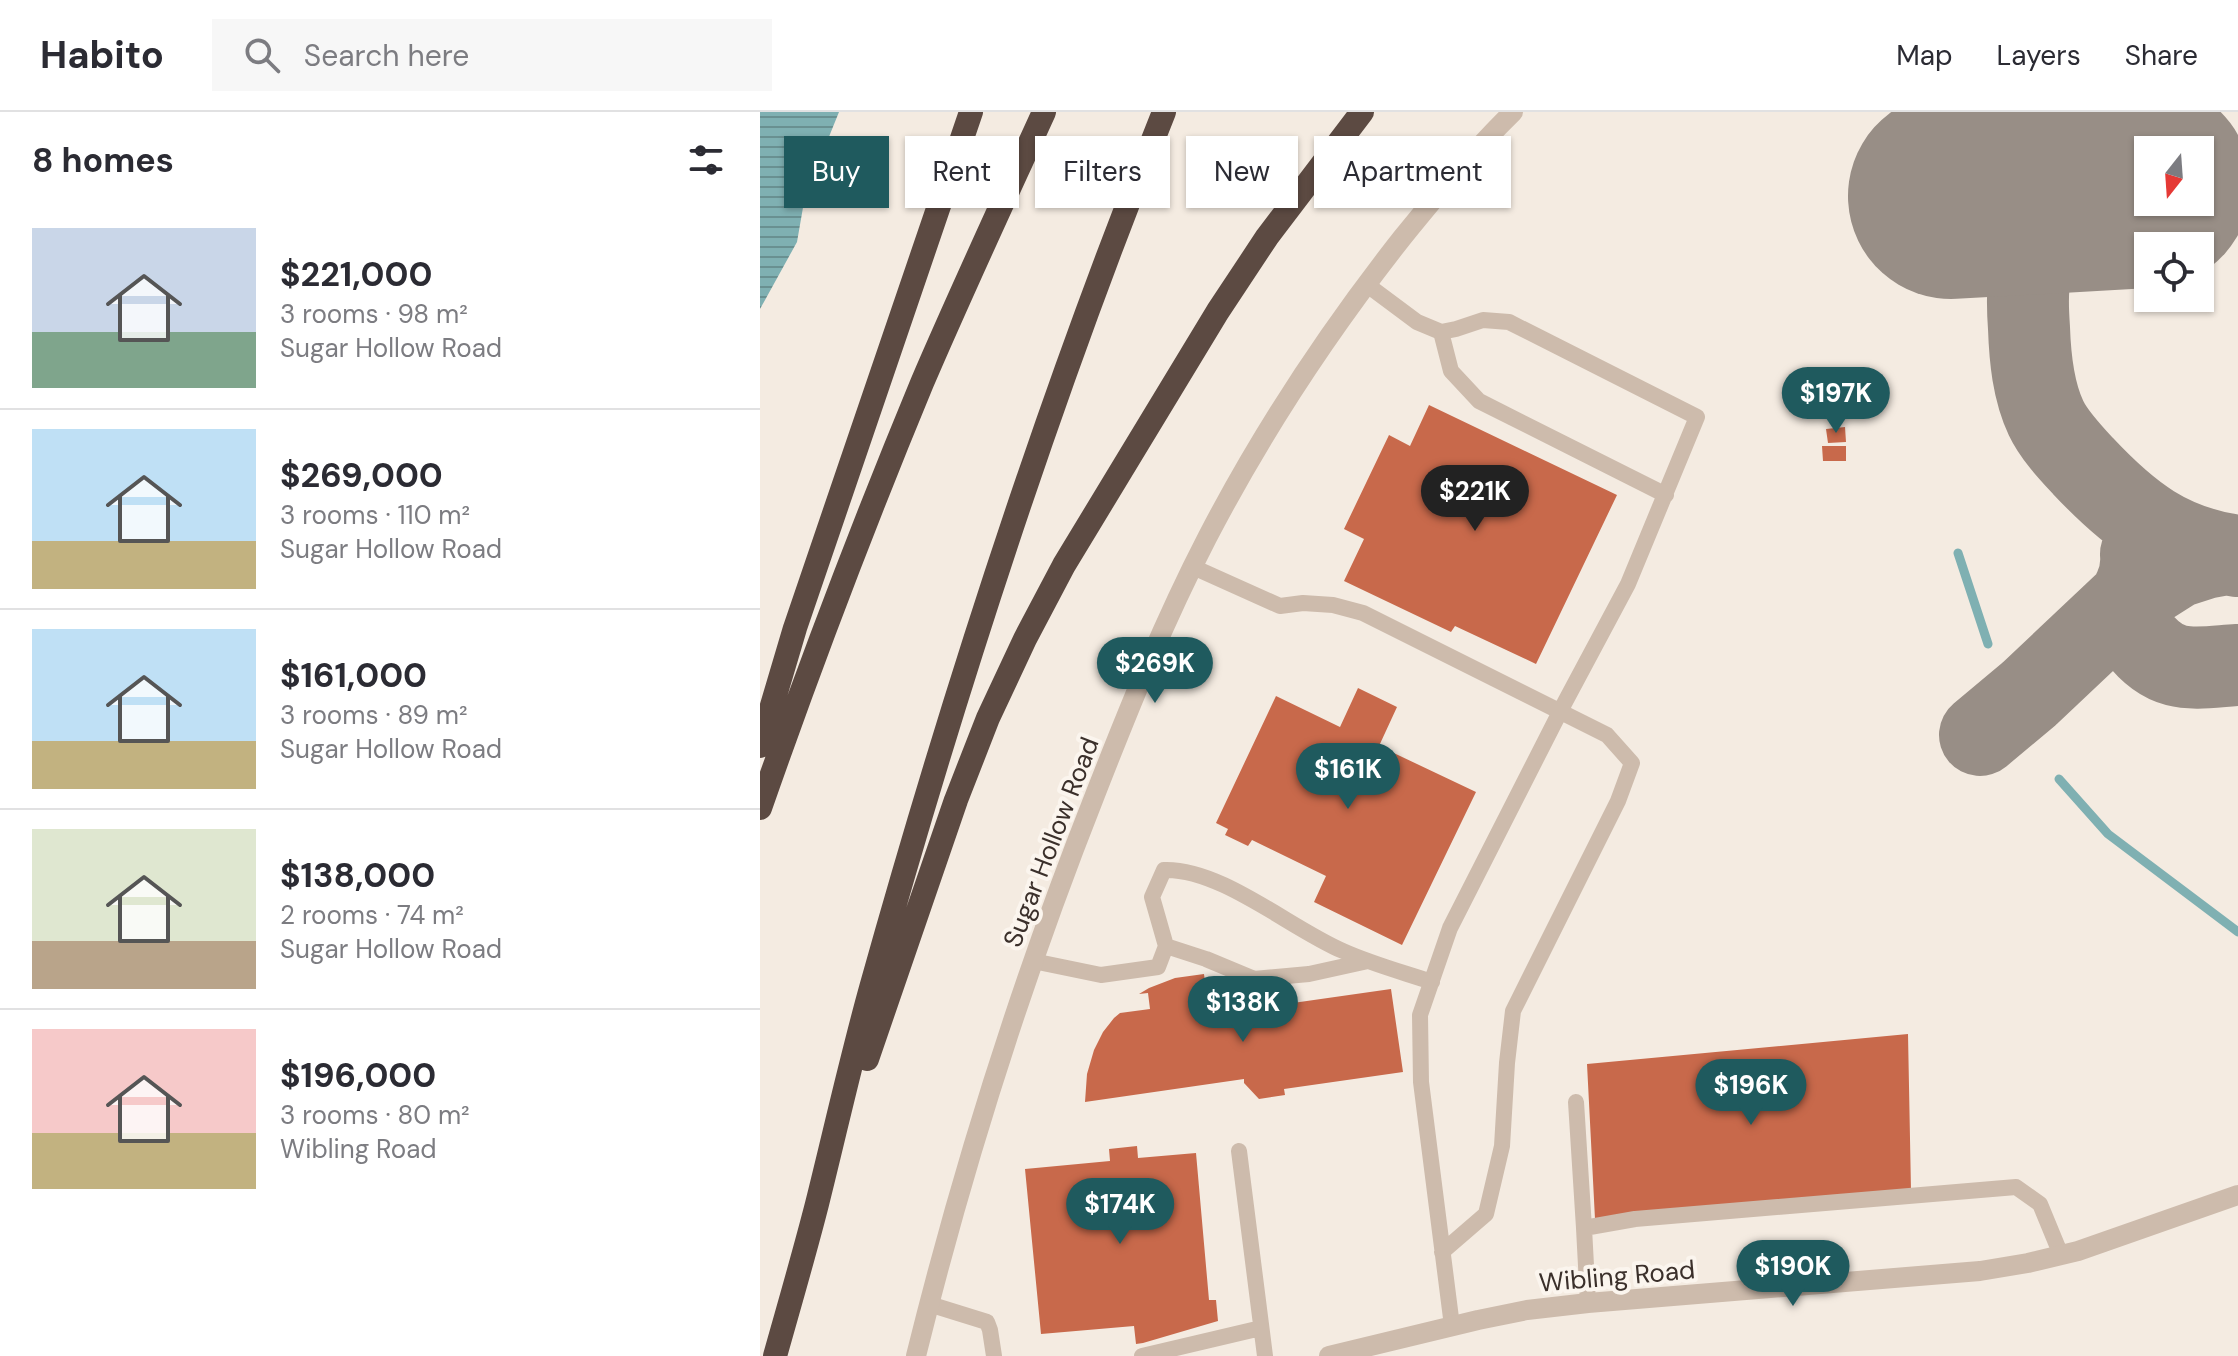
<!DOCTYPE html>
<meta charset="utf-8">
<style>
:root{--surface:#fff;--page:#f7f7f7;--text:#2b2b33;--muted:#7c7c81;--line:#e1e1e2;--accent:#1f5a5e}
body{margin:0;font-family:"DM Sans",sans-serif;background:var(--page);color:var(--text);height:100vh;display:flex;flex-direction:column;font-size:30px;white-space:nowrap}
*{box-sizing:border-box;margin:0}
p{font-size:26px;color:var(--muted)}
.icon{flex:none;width:44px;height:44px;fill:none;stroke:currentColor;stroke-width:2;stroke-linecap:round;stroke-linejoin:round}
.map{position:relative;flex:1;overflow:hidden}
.side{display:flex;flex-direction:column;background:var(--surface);width:760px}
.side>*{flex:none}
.guide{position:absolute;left:24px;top:24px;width:760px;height:72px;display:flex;gap:16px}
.needle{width:52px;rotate:197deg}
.controls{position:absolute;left:1374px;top:24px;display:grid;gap:16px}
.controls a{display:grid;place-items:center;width:80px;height:80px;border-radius:0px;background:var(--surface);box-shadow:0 2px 6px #0004;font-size:40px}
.price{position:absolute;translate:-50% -68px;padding:0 18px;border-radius:28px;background:var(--accent);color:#fff;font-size:26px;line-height:52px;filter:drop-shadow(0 2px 4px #0008)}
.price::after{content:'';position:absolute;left:50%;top:48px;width:24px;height:18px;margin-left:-12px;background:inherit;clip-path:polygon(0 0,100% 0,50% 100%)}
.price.on{background:#222;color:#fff}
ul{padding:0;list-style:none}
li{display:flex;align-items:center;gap:24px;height:200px;padding:0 32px}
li+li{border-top:2px solid var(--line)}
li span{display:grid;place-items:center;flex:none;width:224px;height:160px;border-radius:0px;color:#555}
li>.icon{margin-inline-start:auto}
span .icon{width:96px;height:96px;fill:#fffc;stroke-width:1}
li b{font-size:34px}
h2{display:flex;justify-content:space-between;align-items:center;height:96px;padding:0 32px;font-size:34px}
.tag{padding:0 28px;border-radius:0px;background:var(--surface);box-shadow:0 2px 6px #0004;font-size:28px;line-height:72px}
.tag.on{background:var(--accent);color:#fff}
header{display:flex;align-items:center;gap:48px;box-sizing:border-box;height:112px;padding:0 40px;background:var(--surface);border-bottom:2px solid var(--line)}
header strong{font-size:38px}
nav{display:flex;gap:44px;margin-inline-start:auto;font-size:28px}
.search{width:560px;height:72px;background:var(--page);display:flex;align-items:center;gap:20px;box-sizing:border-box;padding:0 28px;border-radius:0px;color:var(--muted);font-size:30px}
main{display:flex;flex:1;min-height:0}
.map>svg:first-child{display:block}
.water{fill:url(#water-rules)}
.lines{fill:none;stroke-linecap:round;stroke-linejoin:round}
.stream{stroke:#7fb0b2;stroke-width:9}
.taxiway{stroke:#988e86;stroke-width:82}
.runway{stroke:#988e86;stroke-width:206}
.building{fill:#c8694b}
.service{stroke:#cdbbac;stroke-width:16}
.minor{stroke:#cdbbac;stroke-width:20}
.tertiary{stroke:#cdbbac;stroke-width:20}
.motorway{stroke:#5c4a42;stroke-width:24}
.labels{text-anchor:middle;stroke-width:8;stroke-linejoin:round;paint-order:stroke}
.street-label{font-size:26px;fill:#3b302b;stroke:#fbf5ee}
</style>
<header>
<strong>Habito</strong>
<div class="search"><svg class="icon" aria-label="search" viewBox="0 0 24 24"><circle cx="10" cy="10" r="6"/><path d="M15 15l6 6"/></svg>Search here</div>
<nav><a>Map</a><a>Layers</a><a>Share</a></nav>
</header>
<main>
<section class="side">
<h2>8 homes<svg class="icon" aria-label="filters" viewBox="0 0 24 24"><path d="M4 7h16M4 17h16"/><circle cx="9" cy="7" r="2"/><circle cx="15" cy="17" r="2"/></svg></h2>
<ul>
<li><span style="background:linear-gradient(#c9d6e8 65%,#7fa58c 0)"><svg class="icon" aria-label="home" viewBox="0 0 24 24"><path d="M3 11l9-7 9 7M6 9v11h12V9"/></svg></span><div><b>$221,000</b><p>3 rooms · 98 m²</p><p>Sugar Hollow Road</p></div></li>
<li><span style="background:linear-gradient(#bfe0f5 70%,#c2b280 0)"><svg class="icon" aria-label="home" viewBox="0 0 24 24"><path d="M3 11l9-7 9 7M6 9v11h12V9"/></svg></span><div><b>$269,000</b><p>3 rooms · 110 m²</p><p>Sugar Hollow Road</p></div></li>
<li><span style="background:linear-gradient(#bfe0f5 70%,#c2b280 0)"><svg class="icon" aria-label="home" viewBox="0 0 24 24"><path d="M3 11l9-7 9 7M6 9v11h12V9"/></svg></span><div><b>$161,000</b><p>3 rooms · 89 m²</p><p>Sugar Hollow Road</p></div></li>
<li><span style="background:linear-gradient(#dfe7d0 70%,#b9a48a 0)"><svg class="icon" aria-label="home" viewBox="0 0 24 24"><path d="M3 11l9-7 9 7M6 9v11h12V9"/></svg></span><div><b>$138,000</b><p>2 rooms · 74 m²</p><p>Sugar Hollow Road</p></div></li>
<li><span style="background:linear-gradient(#f6c9c9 65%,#c2b280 0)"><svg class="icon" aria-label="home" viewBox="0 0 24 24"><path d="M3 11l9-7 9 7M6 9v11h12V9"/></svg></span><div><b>$196,000</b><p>3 rooms · 80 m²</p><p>Wibling Road</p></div></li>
</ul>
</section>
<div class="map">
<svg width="1478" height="1244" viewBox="0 0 1478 1244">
<defs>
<pattern id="water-rules" width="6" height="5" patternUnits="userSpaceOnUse" patternTransform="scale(2)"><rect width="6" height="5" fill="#7fb0b2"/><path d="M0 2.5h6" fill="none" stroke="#699091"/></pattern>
</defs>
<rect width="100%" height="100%" fill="#f4ebe1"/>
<path class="water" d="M0,0H79L45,84L37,130L0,197Z"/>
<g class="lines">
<path class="stream" d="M1198,441L1228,532
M1299,667L1348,722L1478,820"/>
<path class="taxiway" d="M1220,0C1235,46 1273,60 1315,77
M1336,76C1318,93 1294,110 1281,132C1266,158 1267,188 1269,216C1270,246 1273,278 1286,306C1294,323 1310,340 1323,354C1369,403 1410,435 1478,444
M1381,442C1382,455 1380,466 1374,478C1372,483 1367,490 1366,495C1364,506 1371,516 1377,524C1407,564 1433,556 1478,553
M1220,623L1269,582L1376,481L1417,455L1445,446L1467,442"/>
<path class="runway" d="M1191,84L1388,73"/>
</g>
<path class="building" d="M669,293L857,383L776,552L695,514L691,520L584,469L604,427L584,417L629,323L650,334Z
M1085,315L1086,330L1068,331L1066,317Z
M1062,334H1086V349H1063Z
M598,576L637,595L619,634L716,680L642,833L554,790L566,764L492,728L488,734L465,723L468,717L456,711L516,584L580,615Z
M444,862L449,903L631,877L643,960L524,977L525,983L499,987L484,971V967L325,990L327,962L334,938L343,920L354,906L360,901L390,897L388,881L379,882L389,876L415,866Z
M1148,922L1151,1079L835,1107L827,952Z
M377,1034L378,1046L436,1041L449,1188H456L458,1209L383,1231L376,1232L374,1214L281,1222L265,1057L350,1049L349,1037Z"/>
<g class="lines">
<path class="service" d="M606,172L657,210L681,220L696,217L723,208L749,210L937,305L868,472L805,590L690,816L660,903L661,970L692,1214
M681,220L691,259L719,289L906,383
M433,455L520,494L543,491L573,493L603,501L847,623L872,651L858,689L753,899L747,951L742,1034L726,1102L682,1140
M406,834L446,847L494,867L549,862L608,849
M273,849L341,863L398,855L406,834L392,785L404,758C461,756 531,817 583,839C612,852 642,860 672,870
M816,990L824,1116
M479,1039L505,1244
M828,1191L824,1116L875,1107L1256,1075L1280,1092L1301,1143
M169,1192L227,1210L230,1218L234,1244
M382,1244L501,1216"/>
<path class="minor" d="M569,1244L718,1208L767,1198L828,1191L1220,1159L1268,1151L1318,1139L1478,1083"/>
<path class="tertiary" d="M156,1244C203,1054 263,865 335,683C369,596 404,509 447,426C502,320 568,220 642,126C677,83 713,39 753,0"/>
<path class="motorway" d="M0,634L35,516L211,0
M0,696C50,553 104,411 162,271C201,180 243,90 284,0
M107,947L196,688L228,606L265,527L304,453L458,199L507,125L602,0
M15,1244C29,1194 44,1143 57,1092C75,1020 91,948 111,876C194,579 289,286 404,0"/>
</g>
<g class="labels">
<g class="street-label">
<text transform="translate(291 730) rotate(-69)" y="9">Sugar Hollow Road</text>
<text transform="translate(857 1164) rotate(-5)" y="9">Wibling Road</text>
</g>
</g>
</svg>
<div class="controls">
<a><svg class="needle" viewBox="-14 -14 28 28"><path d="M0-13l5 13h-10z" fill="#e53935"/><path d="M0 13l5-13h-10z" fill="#7c7c81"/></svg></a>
<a><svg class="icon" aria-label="locate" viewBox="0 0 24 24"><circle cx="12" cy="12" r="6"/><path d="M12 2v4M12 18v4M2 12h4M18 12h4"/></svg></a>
</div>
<b class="price" style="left:1076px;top:323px">$197K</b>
<b class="price on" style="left:715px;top:421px">$221K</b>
<b class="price" style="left:395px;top:593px">$269K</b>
<b class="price" style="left:588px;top:699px">$161K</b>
<b class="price" style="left:483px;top:932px">$138K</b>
<b class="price" style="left:991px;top:1015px">$196K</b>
<b class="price" style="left:360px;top:1134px">$174K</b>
<b class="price" style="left:1033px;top:1196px">$190K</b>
<div class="guide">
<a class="tag on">Buy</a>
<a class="tag">Rent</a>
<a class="tag">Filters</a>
<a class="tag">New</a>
<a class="tag">Apartment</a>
</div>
</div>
</main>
